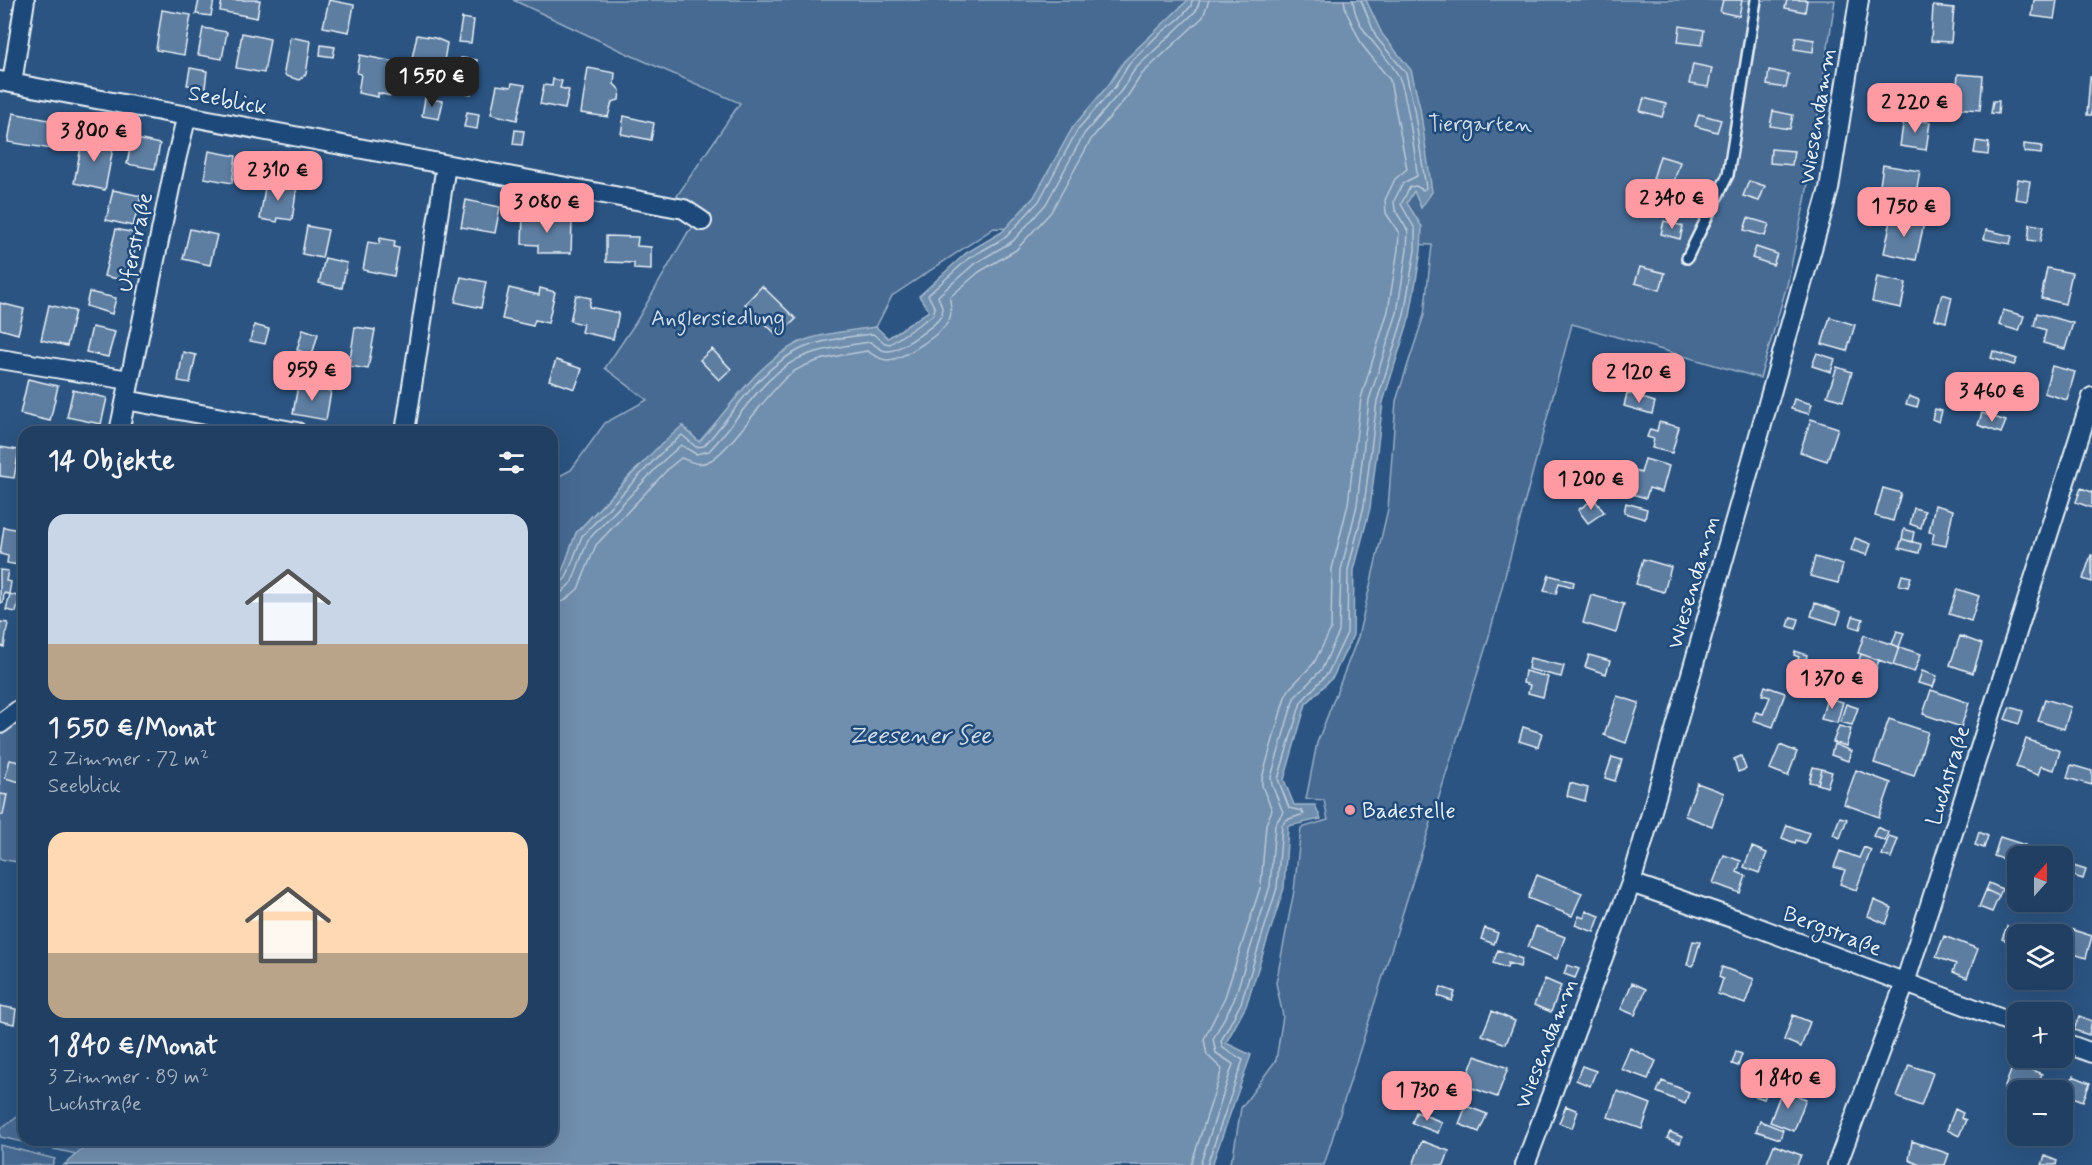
<!DOCTYPE html>
<html lang="de">
<meta charset="utf-8">
<style>
:root{--surface:#203f62;--page:#284668;--text:#f1f3f6;--muted:#a2afbe;--line:#3d5877;--accent:#ff9aa2}
body{margin:0;font-family:Mynerve,sans-serif;background:var(--page);color:var(--text);height:100vh;display:flex;flex-direction:column;font-size:22px;white-space:nowrap}
*{box-sizing:border-box;margin:0}
p{font-size:20px;color:var(--muted)}
.icon{flex:none;width:33px;height:33px;fill:none;stroke:currentColor;stroke-width:2;stroke-linecap:round;stroke-linejoin:round}
.map{position:relative;flex:1;overflow:hidden}
.details{position:absolute;left:18px;top:426px;width:540px;height:720px;display:flex;flex-direction:column;background:var(--surface);border-radius:18px;box-shadow:0 6px 24px #0002,0 0 0 2px var(--line)}
.details>*{flex:none}
.needle{width:39px;rotate:21deg}
.buttons{position:absolute;left:2007px;top:846px;display:grid;gap:12px}
.buttons a{display:grid;place-items:center;width:66px;height:66px;border-radius:12px;background:var(--surface);box-shadow:0 6px 24px #0002,0 0 0 2px var(--line);font-size:30px}
.price{position:absolute;translate:-50% -51px;padding:0 14px;border-radius:12px;background:var(--accent);color:#111;font-size:20px;line-height:39px;filter:drop-shadow(0 2px 3px #0008)}
.price::after{content:'';position:absolute;left:50%;top:36px;width:18px;height:14px;margin-left:-9px;background:inherit;clip-path:polygon(0 0,100% 0,50% 100%)}
.price.on{background:#222;color:#fff}
ul{padding:0;list-style:none}
li{display:grid;align-content:center;gap:12px;height:318px;padding:0 30px}
li span{display:grid;place-items:center;height:186px;border-radius:18px;color:#555}
li>.icon{margin-inline-start:auto}
span .icon{width:108px;height:108px;fill:#fffc;stroke-width:1}
li b{font-size:26px}
h2{display:flex;justify-content:space-between;align-items:center;height:72px;padding:0 30px;font-size:26px}
.map>svg:first-child{display:block}
.green{fill:#476b93;stroke:#98aec6;stroke-width:1.5}
.water{fill:#708ead;stroke:#a0b6cb;stroke-width:1.5}
.lines{fill:none;stroke-linecap:round;stroke-linejoin:round}
.shore{stroke:#b8c9da;stroke-width:1.5}
.building{fill:#5d7da1;stroke:#e8f1f8;stroke-width:1.5}
.lane-casing{stroke:#e8f1f8;stroke-width:14}
.street-casing{stroke:#e8f1f8;stroke-width:22}
.lane{stroke:#1f4a7a;stroke-width:9}
.street{stroke:#1f4a7a;stroke-width:18}
.poi-dot{fill:#ff9aa2;stroke:#1f4a7a;stroke-width:2}
.labels{text-anchor:middle;stroke-width:5;stroke-linejoin:round;paint-order:stroke}
.street-label{font-size:22px;fill:#e8f1f8;stroke:#1f4a7a}
.park-label{font-size:22px;fill:#d0dde9;stroke:#1f4a7a}
.poi-label{font-size:22px;fill:#e8f1f8;stroke:#1f4a7a;text-anchor:start}
.water-label{font-size:24px;font-style:italic;fill:#d0dde9;stroke:#1f4a7a}
</style>
<div class="map">
<svg width="2092" height="1165" viewBox="0 0 2092 1165">
<rect width="100%" height="100%" fill="#2b5482"/>
<filter id="ink" filterUnits="userSpaceOnUse"><feTurbulence type="fractalNoise" baseFrequency=".0167" numOctaves="2"/><feDisplacementMap in="SourceGraphic" scale="12" xChannelSelector="R" yChannelSelector="G"/><feConvolveMatrix kernelMatrix="1 2 1 2 8 2 1 2 1" color-interpolation-filters="sRGB"/></filter>
<g filter="url(#ink)">
<path class="green" d="M513,0H1835L1806,196L1787,285L1760,378L1572,324L1488,640L1324,1165H1228L1233,1156L1241,1108L1276,1060L1283,1016L1276,983L1294,891L1301,828L1328,820L1324,800L1306,799L1317,743L1358,637L1388,509L1396,401L1424,315L1432,245L994,228L892,296L876,327L800,342L724,414L699,442L683,426L631,474L576,533L561,575L552,582V480L571,470L605,423L647,400L605,368L636,322L688,232L706,218L664,215L740,103L628,54Z
M24,708V863L0,859V728Z
M24,1108V1140H92L76,1154L0,1137V1129L19,1115Z
M0,1145L55,1159L52,1165H0Z"/>
<path class="water" d="M1188,0H1366L1382,34L1411,70L1420,108L1432,192L1421,208L1414,191L1407,203L1422,227L1421,251L1410,316L1383,402L1370,508L1354,570L1353,635L1333,677L1306,704L1284,780L1294,805H1315L1321,819L1288,826L1284,888L1246,1006L1226,1043L1251,1055L1212,1165H64L92,1140H552V582L561,575L576,533L655,450L682,426L699,442C730,408 756,364 798,343C816,334 855,330 876,327L888,338L929,311L919,296L966,253L1002,232L1034,197L1073,127L1110,83L1124,61Z"/>
<g class="lines">
<path class="shore" d="M552,586L558,585L566,578L582,536L659,455L682,435L696,447L704,446C734,413 759,368 801,349C820,340 853,336 873,334L885,343L890,344L933,315L935,308L928,295L969,258L1006,237L1039,201L1078,129L1115,87L1129,64L1157,36L1179,19L1191,6L1192,0
M552,594L562,592L572,582L588,540L664,460L681,445L696,454L709,451C737,422 767,368 807,355C826,348 849,345 870,342C876,345 880,351 887,351C898,352 939,324 942,314C944,307 939,301 938,296L974,264L1013,241L1046,204L1084,134L1121,91L1135,69L1196,11L1200,0
M552,603L564,601L578,589L596,545L670,467L681,458C690,461 697,466 707,462C728,455 766,393 789,375C810,359 841,355 867,351C874,355 880,360 888,360C902,360 943,333 949,320C953,312 950,305 950,297L979,272L1016,250L1051,212L1092,138L1127,97L1142,74L1203,17L1209,0
M1191,1165L1222,1069L1207,1055L1204,1039L1225,997L1261,885L1266,824L1272,810L1262,786V778L1285,697L1290,688L1314,663L1331,629L1332,569L1348,504L1361,398L1388,311L1398,249L1399,233L1386,213L1385,200L1395,179L1407,169L1390,80L1362,45L1346,11L1344,0
M1200,1165L1233,1064L1216,1053L1213,1039L1234,1000L1270,886L1275,825L1283,812L1272,785L1271,777L1294,698L1322,669L1339,632L1341,570L1357,505L1369,400L1397,313L1407,250L1408,231L1395,210L1394,201L1403,183L1417,176C1416,158 1406,89 1398,75C1384,50 1355,31 1353,0
M1207,1165L1243,1060L1223,1048L1221,1041L1241,1003L1277,888L1282,825L1286,820L1304,814L1302,811L1289,808L1278,779L1301,702L1328,673L1347,633L1348,570L1364,506L1377,401L1404,315L1415,250V229L1401,204L1410,187L1416,186L1423,190L1426,188L1414,109L1406,73L1376,37L1361,0"/>
</g>
<path class="building" d="M199,0H214L211,16L196,14Z
M222,0H260L257,18L220,11Z
M329,0L354,5L349,32L323,27Z
M1723,0H1742L1739,16L1720,12Z
M1787,0H1807L1805,12L1785,8Z
M2034,0H2057L2054,19L2032,16Z
M1933,6L1954,8L1951,42L1931,41Z
M162,10L191,15L184,55L156,50Z
M462,18L474,20L471,43L458,42Z
M1680,26L1704,30L1702,45L1678,42Z
M203,28L227,32L222,59L198,55Z
M242,33L270,39L264,73L236,68Z
M417,35L435,38L447,43L441,79L409,72Z
M290,37L311,41L306,74L299,80L286,76L284,72Z
M1796,37L1814,40L1813,52L1794,49Z
M321,45L335,47L333,57L320,55Z
M360,55L405,64L401,83L394,82L391,96L378,93V97L358,93L361,74L357,73Z
M461,58L477,60L471,94L456,92Z
M1693,64L1712,68L1708,87L1689,84Z
M190,68L207,71L205,88L187,85Z
M588,68L615,73L614,84L620,90L619,100L612,102L608,117L581,113Z
M1769,70L1789,74L1786,88L1767,85Z
M1958,74L1983,76L1980,110L1955,108Z
M2090,77H2092V115H2087Z
M553,79L562,81L560,88L569,90L565,109L540,104L544,85L552,86Z
M512,83L525,85L517,120L491,114L497,85L511,87Z
M425,98L443,101L439,119L422,116Z
M1644,98L1666,104L1662,117L1640,111Z
M1993,101H1999L1998,114L1991,113Z
M1773,111L1793,115L1790,129L1770,126Z
M467,112L479,114L477,129L464,127Z
M13,113L69,124L64,151L8,142Z
M1699,114L1721,120L1717,132L1695,126Z
M624,116L654,123L651,140L621,134Z
M1904,118L1930,122L1926,150L1900,146Z
M88,123L119,130L116,142L86,135Z
M515,130L524,131L522,145L513,144Z
M83,137L114,143L105,190L74,183Z
M132,138L160,144L155,169L127,164Z
M1976,141L1989,143L1988,155L1974,153Z
M2024,144L2042,146L2041,154L2024,152Z
M1771,149L1794,151L1792,165L1770,163Z
M209,151L236,156L232,183L204,178Z
M1660,156L1680,162L1673,185L1653,179Z
M1883,165L1920,171L1914,205L1878,199Z
M2018,179L2030,181L2027,201L2015,199Z
M266,181L297,186L292,220L278,218L277,222L260,219Z
M1749,181L1765,186L1759,201L1743,196Z
M113,190L141,196L133,226L106,220Z
M466,200L500,207L495,233L461,227Z
M523,212L542,213V221L572,222L571,253H538V245L522,244Z
M1892,216L1924,223L1916,260L1884,253Z
M1748,218L1769,224L1765,236L1744,230Z
M1664,221L1683,226L1680,239L1661,234Z
M2030,224L2043,226L2040,242L2028,240Z
M307,226L328,230L322,258L302,254Z
M116,229L139,234L127,281L104,276Z
M190,229L217,235L210,265L183,259Z
M1986,230L2012,236L2010,244L1984,239Z
M606,236L638,237L637,246L651,247V270L634,269V263L606,262Z
M380,238L395,241L394,247L399,248L394,276L363,270L368,242L379,244Z
M1756,247L1777,254L1773,265L1752,258Z
M325,258L347,263L342,288L319,283Z
M1640,267L1665,273L1660,290L1635,283Z
M2047,268L2072,273L2065,304L2041,298Z
M461,277L486,282L481,308L455,302Z
M1877,277L1906,283L1901,308L1872,302Z
M762,286L796,319L778,336L745,304Z
M509,288L539,295L540,288L555,292L548,323L535,320L533,326L502,319Z
M89,292L116,298L112,314L86,306Z
M1942,294L1952,297L1946,322L1935,319Z
M576,295L591,298L589,307L619,313L613,339L581,332L583,324L570,321Z
M0,303L24,309L18,334L0,329Z
M49,305L75,311L67,346L41,340Z
M2003,310L2024,316L2019,331L1999,325Z
M2037,313L2073,323L2065,349L2043,343L2046,330L2034,326Z
M1830,317L1855,325L1847,351L1822,344Z
M254,325L269,329L265,344L250,341Z
M92,327L115,332L108,357L86,352Z
M355,327L375,330L368,369L349,366Z
M303,329L318,334L312,355L297,350Z
M712,349L731,369L719,380L700,360Z
M1993,351L2017,359L2014,365L1991,358Z
M183,352L196,355L190,383L178,381Z
M1817,353L1835,359L1831,372L1812,366Z
M556,360L582,369L575,389L549,380Z
M2052,366L2075,372L2067,400L2044,393Z
M1837,367L1852,372L1843,401L1827,396Z
M28,379L58,386L50,421L20,414Z
M1974,384L1991,390L1988,398L1971,392Z
M298,385L331,391L326,420L293,414Z
M73,390L107,398L101,424L67,417Z
M1627,393L1655,402L1652,414L1624,406Z
M1909,396L1919,400L1917,407L1906,404Z
M1794,399L1812,404L1809,414L1791,409Z
M1935,409L1942,411L1939,422L1932,419Z
M1982,413L2006,421L2001,433L1978,425Z
M1811,419L1838,428L1827,461L1800,452Z
M1659,422L1679,427L1672,453L1652,448L1654,439L1647,437L1650,429L1657,431Z
M0,447L19,450L14,478L0,476Z
M1645,459L1669,466L1662,492L1649,488L1646,498L1615,489L1618,477L1627,480L1630,469L1641,473Z
M1883,488L1901,493L1893,521L1875,516Z
M2081,488L2092,492V508L2076,502Z
M1594,499L1604,512L1588,523L1578,510Z
M1626,503L1647,509L1645,519L1624,513Z
M1935,505L1953,510L1946,546L1932,543L1934,533L1929,532Z
M1914,508L1925,511L1921,528L1910,524Z
M4,527L24,531V566L7,563L8,556L0,554Z
M1904,529L1914,532L1912,542L1902,539Z
M1855,538L1871,544L1867,555L1851,550Z
M1902,539L1921,544L1919,553L1899,548Z
M2091,555H2092V582L2083,579Z
M1815,557L1843,565L1838,583L1810,576Z
M1643,559L1671,567L1664,592L1636,584Z
M0,570L8,571L6,581L11,582L9,594L4,593L3,603H0Z
M1549,575L1574,582L1573,587L1559,583L1556,594L1544,591Z
M1902,575L1911,577L1908,587L1899,585Z
M1957,589L1979,596L1971,621L1949,614Z
M10,594L24,598L23,606L18,604L16,612L6,610Z
M1591,595L1624,604L1616,633L1583,623Z
M1815,603L1841,612L1837,624L1811,616Z
M1853,616L1863,619L1860,629L1850,626Z
M1791,617L1799,619L1796,629L1788,626Z
M0,622L8,623L4,647L0,646Z
M1897,631L1904,633L1899,647L1892,644Z
M1864,635L1899,647L1893,665L1858,653Z
M1960,636L1982,644L1973,673L1950,665Z
M1899,647L1921,654L1914,672L1893,665Z
M1795,651L1807,655L1806,659L1826,666L1821,683L1793,674L1799,657L1794,655Z
M1861,654L1879,660L1876,669L1858,663Z
M1589,655L1610,661L1606,674L1585,667Z
M1530,658L1564,666L1561,677L1528,669Z
M1525,671L1548,677L1543,697L1528,693L1530,685L1523,683Z
M1922,671L1937,676L1933,687L1918,683Z
M1765,686L1785,693L1773,727L1753,720L1756,712L1763,714L1770,697L1762,695Z
M1931,690L1969,703L1961,727L1923,714Z
M1617,696L1639,703L1626,743L1604,735Z
M1827,698L1843,702L1837,723L1821,719Z
M2045,699L2071,707L2064,729L2038,721Z
M1846,704L1858,708L1852,725L1840,722Z
M2010,707L2023,711L2019,724L2005,719Z
M1889,719L1928,732L1914,776L1874,763Z
M1839,726L1851,729L1846,746L1833,742Z
M1523,727L1542,733L1538,747L1519,741Z
M2026,739L2060,751L2054,770L2041,766L2038,775L2016,767Z
M1834,744L1851,751L1848,761L1831,755Z
M1780,745L1797,752L1788,776L1770,769Z
M1741,756L1746,769L1738,772L1734,759Z
M1612,757L1622,760L1615,781L1605,778Z
M10,760L24,763V783L5,778Z
M2071,765L2092,771V785L2067,778Z
M1813,767L1822,769L1818,784L1809,782Z
M1822,769L1832,772L1827,787L1818,784Z
M1856,770L1891,783L1879,817L1844,804Z
M1570,783L1588,788L1585,801L1567,796Z
M1697,783L1724,793L1712,826L1685,816Z
M0,794L7,795L3,815H0Z
M1840,817L1847,819L1840,838L1833,835Z
M1787,825L1809,833L1805,843L1796,840L1795,843L1782,838Z
M1877,827L1888,832L1885,841L1873,836Z
M1979,832L1988,836L1984,848L1975,845Z
M1889,836L1898,839L1891,858L1882,855Z
M2000,837L2025,845L2021,856H2018V864L1994,856Z
M1752,847L1767,853L1759,873L1744,867Z
M1864,847L1871,850L1856,890L1840,884L1845,870L1834,867L1840,851L1859,858Z
M1724,855L1741,861L1737,872L1746,876L1740,893L1713,883Z
M2064,863L2086,870L2083,879L2062,872Z
M1537,875L1582,893L1572,916L1528,898Z
M1989,883L2002,889L1999,896L1986,890Z
M1986,890L1999,896L1992,912L1979,907Z
M1874,900L1892,908L1886,924L1868,916Z
M1586,911L1600,916L1594,932L1575,925L1579,916L1584,918Z
M1536,926L1565,937L1557,959L1528,947Z
M2007,926L2028,934H2018V945L2002,939Z
M1485,928L1498,933L1494,944L1481,939Z
M2067,928L2092,936L2086,958L2062,950V942Z
M1944,936L1978,949L1967,978L1953,972L1956,964L1936,957Z
M1693,941L1700,942L1693,966L1687,965Z
M1498,950L1522,959L1520,967L1508,963L1507,968L1493,963Z
M2062,958L2074,963L2068,978L2062,976Z
M1567,965L1579,969L1575,978L1564,974Z
M1722,967L1754,979L1745,1004L1718,994L1723,979L1719,977Z
M1545,979L1561,986L1551,1012L1534,1005Z
M1632,983L1646,989L1635,1015L1621,1009Z
M1441,987L1455,992L1452,1001L1438,996Z
M0,1006L16,1009L14,1024L0,1021Z
M1492,1011L1515,1021L1506,1044L1482,1035Z
M1793,1015L1810,1022L1801,1047L1784,1040Z
M2079,1016L2092,1021L2089,1035L2074,1030Z
M1630,1048L1656,1061L1648,1079L1621,1069Z
M1736,1052L1742,1054L1738,1066L1732,1064Z
M1475,1056L1508,1068L1497,1097L1464,1085Z
M1754,1062L1782,1072L1778,1081L1750,1071Z
M2014,1063L2042,1074L2035,1090H2018V1094L2004,1089Z
M1909,1065L1933,1073L1921,1106L1897,1097Z
M1582,1066L1596,1071L1590,1086L1576,1080Z
M2073,1076L2090,1083L2083,1101L2066,1094Z
M1754,1079L1770,1084L1767,1092L1751,1086Z
M1662,1081L1689,1092L1685,1104L1657,1092Z
M1751,1086L1767,1092L1764,1099L1749,1094Z
M1782,1090L1806,1099L1794,1131L1770,1122Z
M1617,1091L1651,1104L1642,1129L1608,1117Z
M1466,1106L1487,1114L1479,1132L1459,1124Z
M1566,1106L1578,1111L1572,1128L1559,1123Z
M1955,1109L1963,1113L1961,1118L1966,1120L1959,1136L1947,1130Z
M1416,1112L1442,1122L1438,1133L1412,1123Z
M1760,1121L1783,1130L1780,1139L1756,1131Z
M1670,1132L1682,1137L1680,1143L1667,1138Z
M1422,1141L1449,1151L1444,1165H1413Z
M1912,1141L1949,1154L1945,1165H1920L1909,1160Z
M1774,1145L1801,1155L1797,1165H1766Z
M2045,1156L2057,1161L2056,1165H2042Z"/>
<g class="lines">
<g class="lane-casing">
<path id="lane" d="M1687,258L1728,175L1756,0"/>
</g>
<g class="street-casing">
<path id="street" d="M0,81L684,209L702,221
M12,83L25,0
M0,359L129,380
M126,400L297,432
M119,432L175,164L187,115
M405,432L446,165
M0,724L24,706
M1631,883L1738,920L2018,1025
M2062,1042L2092,1053
M1525,1165L1631,883L1666,762L1829,189L1859,0
M1837,1165L1905,983L2092,397"/>
</g>
<use href="#lane" class="lane"/>
<use href="#street" class="street"/>
</g>
</g>
<circle class="poi-dot" cx="1350" cy="810" r="6"/>
<g class="labels">
<g class="street-label">
<text transform="translate(228 99) rotate(11)" y="8">Seeblick</text>
<text transform="translate(1816 116) rotate(-81)" y="8">Wiesendamm</text>
<text transform="translate(134 242) rotate(-78)" y="8">Uferstraße</text>
<text transform="translate(1692 582) rotate(-74)" y="8">Wiesendamm</text>
<text transform="translate(1947 775) rotate(-73)" y="8">Luchstraße</text>
<text transform="translate(1833 930) rotate(21)" y="8">Bergstraße</text>
<text transform="translate(1545 1043) rotate(-69)" y="8">Wiesendamm</text>
</g>
<g class="park-label">
<text x="1480" y="131">Tiergarten</text>
<text x="718" y="325">Anglersiedlung</text>
</g>
<g class="poi-label">
<text x="1362" y="818">Badestelle</text>
</g>
<g class="water-label">
<text x="920" y="743">Zeesener See</text>
</g>
</g>
</svg>
<div class="buttons">
<a><svg class="needle" viewBox="-14 -14 28 28"><path d="M0-13l5 13h-10z" fill="#e53935"/><path d="M0 13l5-13h-10z" fill="#a2afbe"/></svg></a>
<a><svg class="icon" aria-label="layers" viewBox="0 0 24 24"><path d="M12 4l9 5-9 5-9-5zM3 14l9 5 9-5"/></svg></a>
<a>+</a>
<a>−</a>
</div>
<b class="price on" style="left:432px;top:108px">1 550 €</b>
<b class="price" style="left:1915px;top:134px">2 220 €</b>
<b class="price" style="left:94px;top:163px">3 800 €</b>
<b class="price" style="left:278px;top:202px">2 310 €</b>
<b class="price" style="left:1672px;top:230px">2 340 €</b>
<b class="price" style="left:547px;top:234px">3 080 €</b>
<b class="price" style="left:1904px;top:238px">1 750 €</b>
<b class="price" style="left:312px;top:402px">959 €</b>
<b class="price" style="left:1639px;top:404px">2 120 €</b>
<b class="price" style="left:1992px;top:423px">3 460 €</b>
<b class="price" style="left:1591px;top:511px">1 200 €</b>
<b class="price" style="left:1832px;top:710px">1 370 €</b>
<b class="price" style="left:1788px;top:1110px">1 840 €</b>
<b class="price" style="left:1427px;top:1122px">1 730 €</b>
<section class="details">
<h2>14 Objekte<svg class="icon" aria-label="filters" viewBox="0 0 24 24"><path d="M4 7h16M4 17h16"/><circle cx="9" cy="7" r="2"/><circle cx="15" cy="17" r="2"/></svg></h2>
<ul>
<li><span style="background:linear-gradient(#c9d6e8 70%,#b9a48a 0)"><svg class="icon" aria-label="home" viewBox="0 0 24 24"><path d="M3 11l9-7 9 7M6 9v11h12V9"/></svg></span><div><b>1 550 €/Monat</b><p>2 Zimmer · 72 m²</p><p>Seeblick</p></div></li>
<li><span style="background:linear-gradient(#ffd9b3 65%,#b9a48a 0)"><svg class="icon" aria-label="home" viewBox="0 0 24 24"><path d="M3 11l9-7 9 7M6 9v11h12V9"/></svg></span><div><b>1 840 €/Monat</b><p>3 Zimmer · 89 m²</p><p>Luchstraße</p></div></li>
</ul>
</section>
</div>
